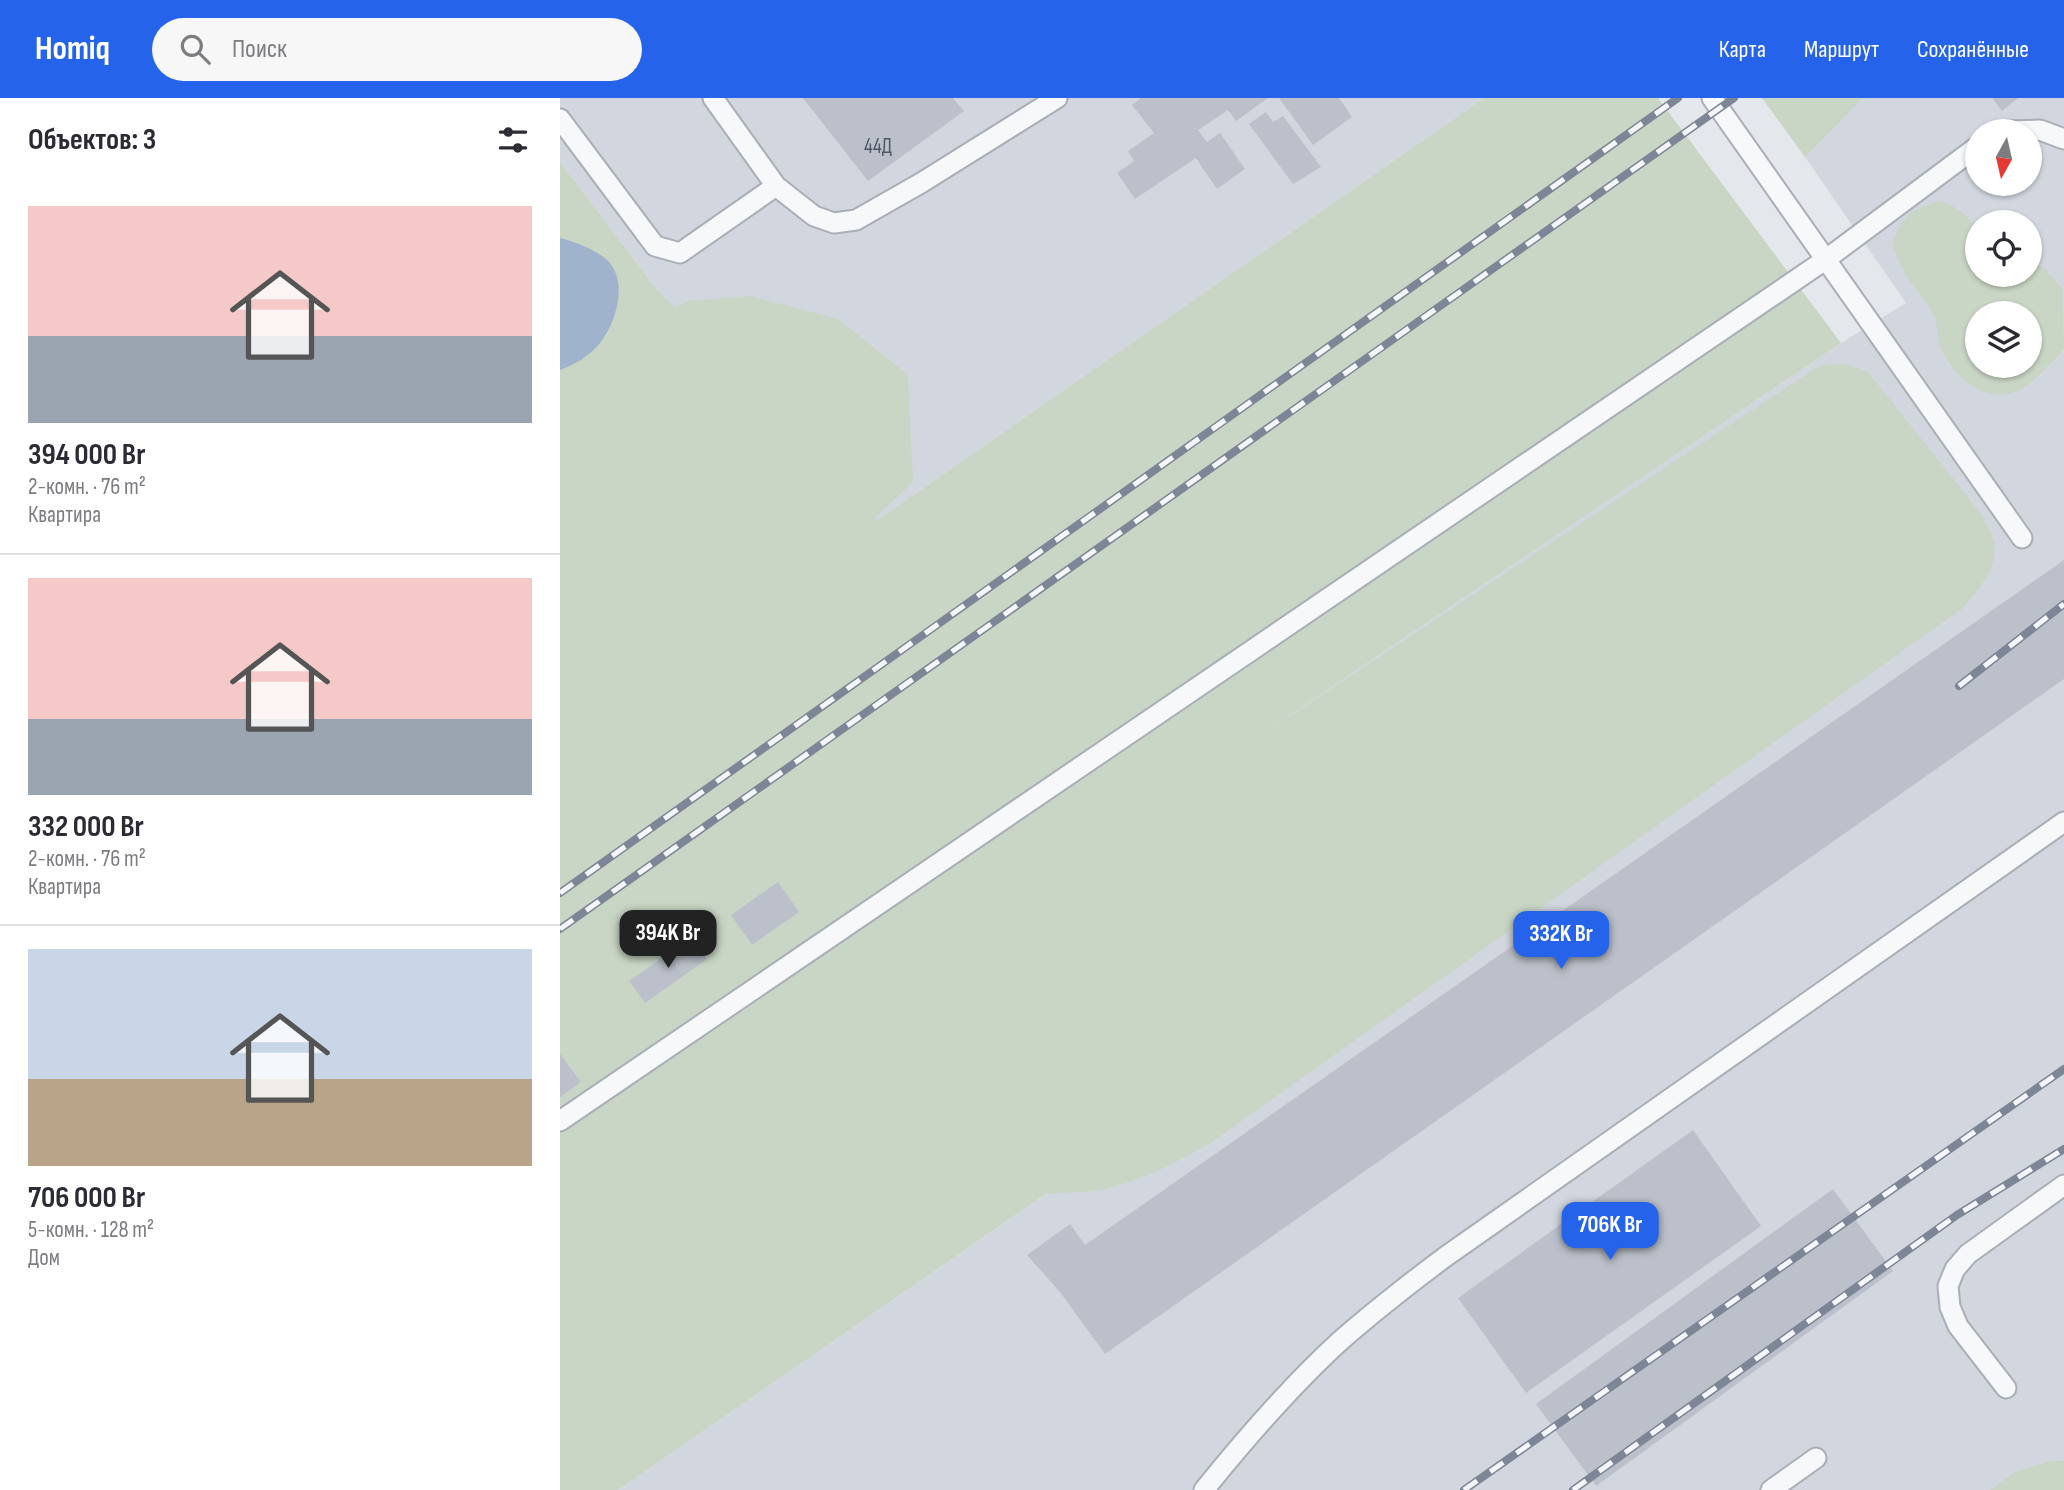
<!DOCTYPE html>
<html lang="ru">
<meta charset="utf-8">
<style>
:root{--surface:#fff;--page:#f7f7f7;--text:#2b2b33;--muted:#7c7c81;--line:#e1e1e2;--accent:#2563eb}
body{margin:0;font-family:"Sofia Sans Condensed",sans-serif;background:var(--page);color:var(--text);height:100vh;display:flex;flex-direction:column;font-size:26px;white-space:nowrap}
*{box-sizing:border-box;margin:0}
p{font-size:23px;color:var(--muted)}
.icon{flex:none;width:38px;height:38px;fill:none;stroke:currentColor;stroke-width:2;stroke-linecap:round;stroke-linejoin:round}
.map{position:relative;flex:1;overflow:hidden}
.sheet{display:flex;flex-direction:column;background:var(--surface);width:560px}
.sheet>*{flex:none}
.needle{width:46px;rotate:188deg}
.buttons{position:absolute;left:1405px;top:21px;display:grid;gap:14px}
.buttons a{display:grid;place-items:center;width:77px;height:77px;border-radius:50%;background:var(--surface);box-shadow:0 2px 5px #0004;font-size:35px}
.price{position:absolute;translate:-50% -60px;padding:0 16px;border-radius:14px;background:var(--accent);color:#fff;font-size:23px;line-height:46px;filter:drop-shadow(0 2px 4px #0008)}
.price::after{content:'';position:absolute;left:50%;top:42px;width:21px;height:16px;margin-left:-10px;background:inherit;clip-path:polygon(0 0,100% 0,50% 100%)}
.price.on{background:#222;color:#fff}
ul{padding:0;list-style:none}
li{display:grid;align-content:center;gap:14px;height:371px;padding:0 28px}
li+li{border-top:2px solid var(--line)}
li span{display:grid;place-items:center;height:217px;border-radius:0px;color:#555}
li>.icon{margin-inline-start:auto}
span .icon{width:126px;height:126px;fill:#fffc;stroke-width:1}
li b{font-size:30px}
h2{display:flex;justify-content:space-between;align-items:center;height:84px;padding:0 28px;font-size:30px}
header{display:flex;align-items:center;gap:42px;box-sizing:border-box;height:98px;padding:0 35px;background:var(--accent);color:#fff}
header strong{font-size:33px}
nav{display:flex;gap:38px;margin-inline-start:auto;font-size:24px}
.search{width:490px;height:63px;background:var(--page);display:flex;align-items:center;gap:18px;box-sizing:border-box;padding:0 24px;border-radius:38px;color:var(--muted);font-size:26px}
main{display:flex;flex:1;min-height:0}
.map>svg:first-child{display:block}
.built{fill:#d2d6de;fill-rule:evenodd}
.green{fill:#c9d6c5;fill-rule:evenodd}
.water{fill:#9fb4cc}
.building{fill:#bbc0ca}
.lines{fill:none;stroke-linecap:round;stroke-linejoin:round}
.service-casing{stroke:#a9aeb7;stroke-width:23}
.service{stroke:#f7f8fa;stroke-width:19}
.rail-casing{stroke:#7d8696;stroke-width:8}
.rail{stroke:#f4f6f9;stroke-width:5;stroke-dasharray:16;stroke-linecap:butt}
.labels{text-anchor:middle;stroke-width:5;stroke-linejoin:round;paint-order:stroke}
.number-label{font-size:21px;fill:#4f5766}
</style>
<header>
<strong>Homiq</strong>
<div class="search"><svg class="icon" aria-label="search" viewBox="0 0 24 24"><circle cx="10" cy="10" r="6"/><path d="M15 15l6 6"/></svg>Поиск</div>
<nav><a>Карта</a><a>Маршрут</a><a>Сохранённые</a></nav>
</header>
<main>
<section class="sheet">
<h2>Объектов: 3<svg class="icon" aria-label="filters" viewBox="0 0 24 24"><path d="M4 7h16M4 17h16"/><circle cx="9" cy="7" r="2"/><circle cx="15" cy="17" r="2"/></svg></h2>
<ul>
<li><span style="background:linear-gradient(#f6c9c9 60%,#9aa5b1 0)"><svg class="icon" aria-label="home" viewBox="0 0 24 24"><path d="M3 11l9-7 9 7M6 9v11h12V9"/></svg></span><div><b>394 000 Br</b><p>2-комн. · 76 m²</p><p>Квартира</p></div></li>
<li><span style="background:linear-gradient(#f6c9c9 65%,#9aa5b1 0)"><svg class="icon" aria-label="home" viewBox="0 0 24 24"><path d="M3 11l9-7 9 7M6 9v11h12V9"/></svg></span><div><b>332 000 Br</b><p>2-комн. · 76 m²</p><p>Квартира</p></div></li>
<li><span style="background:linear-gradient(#c9d6e8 60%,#b9a48a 0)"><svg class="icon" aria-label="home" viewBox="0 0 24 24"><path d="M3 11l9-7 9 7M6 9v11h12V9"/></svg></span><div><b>706 000 Br</b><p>5-комн. · 128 m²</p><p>Дом</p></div></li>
</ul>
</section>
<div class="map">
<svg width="1504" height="1392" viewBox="0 0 1504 1392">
<rect width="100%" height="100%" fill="#e4e7ec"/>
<path class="built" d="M0,0H924L316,423L93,187L0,64Z
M1303,0H1504V1392H58L848,846L692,643L1281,245L1346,205L1245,59ZM1418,33H1470V86H1418ZM1418,124H1470V177H1418ZM1418,215H1470V268H1418Z"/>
<path class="green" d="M924,0H1098L1281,245L692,643L1259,268C1281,265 1290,265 1309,275L1422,417C1425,425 1432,434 1434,442C1439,469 1419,491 1403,510L649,1046C613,1066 576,1086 535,1093C519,1095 502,1094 486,1096L58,1392H0V64L93,187L115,210L127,203L191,198L278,221L348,277L353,384L314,420L316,423Z
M1202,0H1303L1245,59Z
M1380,103C1422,118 1418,139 1418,177H1470V162L1484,170L1502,190L1504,251C1492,264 1472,288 1455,294C1423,305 1396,280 1382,253C1377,242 1379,228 1373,217C1365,200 1352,188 1343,172C1339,164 1336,155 1332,147C1344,116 1347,113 1380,103ZM1418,215H1470V268H1418Z
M1491,1363H1504V1392H1430L1455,1374Z"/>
<path class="water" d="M0,140C16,144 37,152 49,164C68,185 56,225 40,245C29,259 15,266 0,272Z"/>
<path class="building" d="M243,0H393L404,13L308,83Z
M581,0H708L676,23L668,12L638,32L647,44L660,35L685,71L657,91L636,60L575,101L557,75L574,63L568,53L594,35L572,7Z
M719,0H779L792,19L753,47Z
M1432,0H1458L1442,13Z
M706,14L713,24L723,18L761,69L733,86L689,26Z
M1504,462V581L545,1256L500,1194L467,1157L510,1126L525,1147Z
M218,784L239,814L192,847L171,817Z
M131,840L147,861L85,905L69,883Z
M0,956L21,984L0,999Z
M1133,1032L1201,1128L966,1295L898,1200Z
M1273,1091L1333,1173L1036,1388L976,1306Z"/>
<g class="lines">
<g class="service-casing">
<path id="service" d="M153,0L216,88L254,118L274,125L296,122L361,85L497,0
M1152,0L1462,440
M0,21L95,148L120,155L216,88
M1447,33L1480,32L1504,41
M0,1023L1265,162L1418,48
M1446,1290L1398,1228L1390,1209L1388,1188L1395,1171L1408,1156L1504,1087
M644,1392C686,1340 730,1289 779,1244C813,1214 849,1186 885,1159L1504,724
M1211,1392L1256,1360"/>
</g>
<use href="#service" class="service"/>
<g class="rail-casing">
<path id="rail" d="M1399,588L1504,506
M0,795L1118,0
M0,831L1174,0
M904,1392L1504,971
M1013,1392L1397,1117L1504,1051"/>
</g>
<use href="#rail" class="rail"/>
</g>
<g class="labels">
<g class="number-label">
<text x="318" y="55">44Д</text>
</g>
</g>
</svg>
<div class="buttons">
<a><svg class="needle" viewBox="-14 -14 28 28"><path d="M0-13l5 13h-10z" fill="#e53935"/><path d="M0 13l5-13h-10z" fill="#7c7c81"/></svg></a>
<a><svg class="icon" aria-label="locate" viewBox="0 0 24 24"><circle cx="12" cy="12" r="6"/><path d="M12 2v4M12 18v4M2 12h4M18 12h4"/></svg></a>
<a><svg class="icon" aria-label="layers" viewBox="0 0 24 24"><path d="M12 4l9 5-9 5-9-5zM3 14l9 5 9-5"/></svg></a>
</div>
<b class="price on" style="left:108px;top:872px">394K Br</b>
<b class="price" style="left:1001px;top:873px">332K Br</b>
<b class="price" style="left:1050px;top:1164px">706K Br</b>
</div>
</main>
